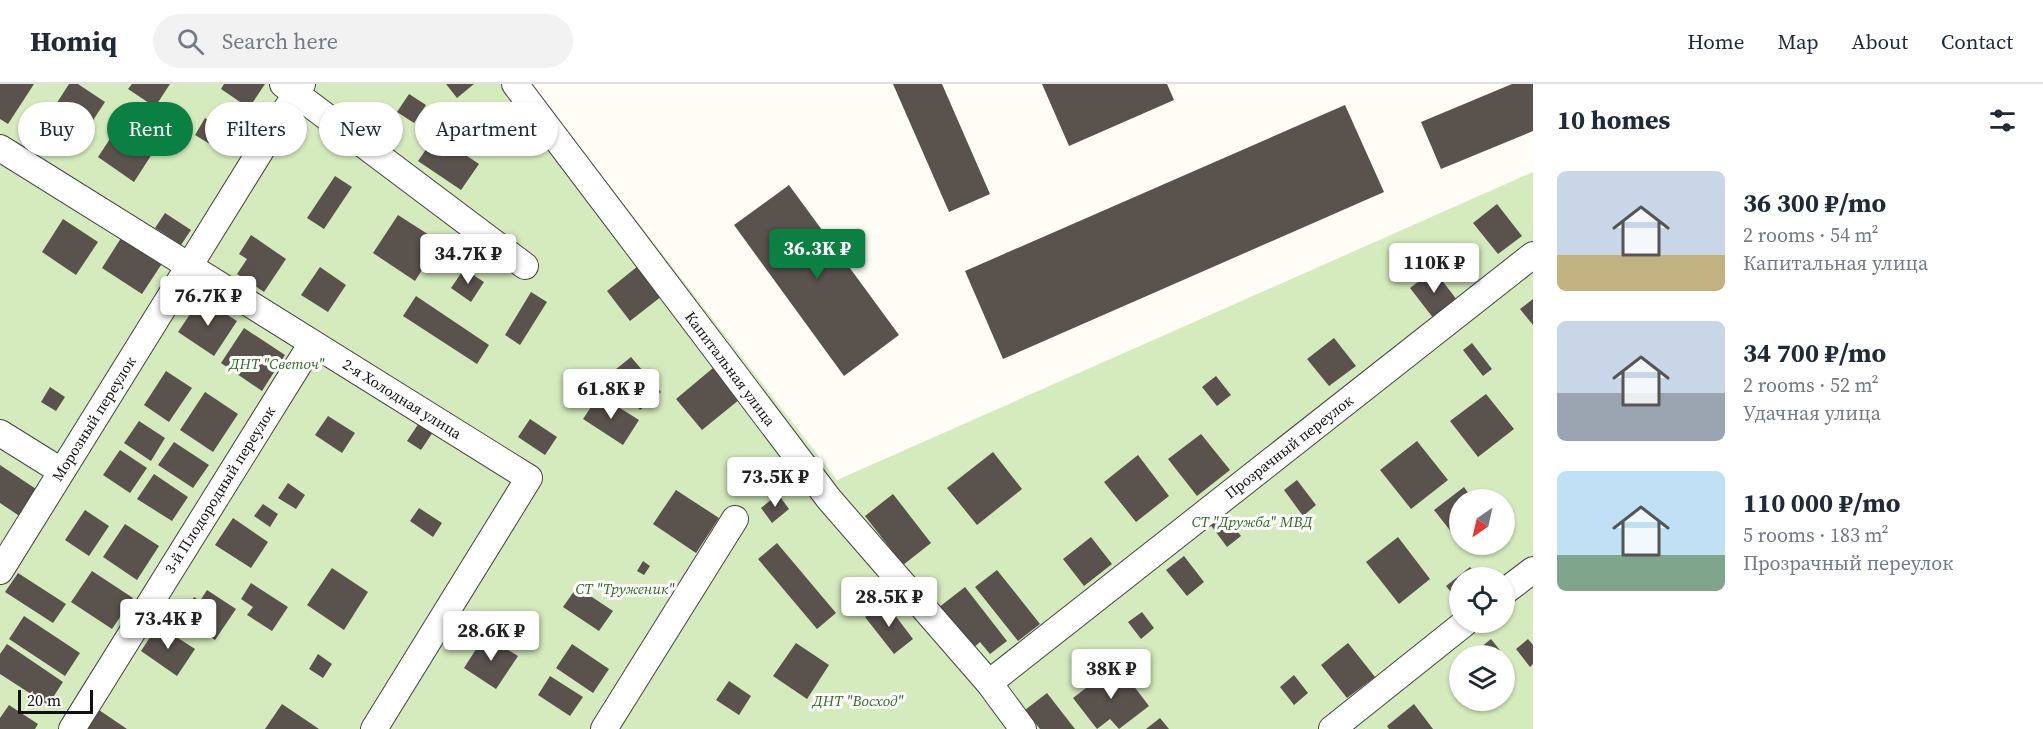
<!DOCTYPE html>
<meta charset="utf-8">
<style>
:root{--surface:#fff;--page:#f2f2f3;--text:#1f2937;--muted:#747a83;--line:#e0e1e3;--accent:#0b8043}
body{margin:0;font-family:"Source Serif 4",serif;background:var(--page);color:var(--text);height:100vh;display:flex;flex-direction:column;font-size:22px;white-space:nowrap}
*{box-sizing:border-box;margin:0}
p{font-size:20px;color:var(--muted)}
.icon{flex:none;width:33px;height:33px;fill:none;stroke:currentColor;stroke-width:2;stroke-linecap:round;stroke-linejoin:round}
.map{position:relative;flex:1;overflow:hidden}
.drawer{display:flex;flex-direction:column;background:var(--surface);width:510px}
.drawer>*{flex:none}
.top-card{position:absolute;left:18px;top:18px;width:570px;height:54px;display:flex;gap:12px}
.needle{width:39px;rotate:214deg}
.buttons{position:absolute;left:1449px;top:405px;display:grid;gap:12px}
.buttons a{display:grid;place-items:center;width:66px;height:66px;border-radius:50%;background:var(--surface);box-shadow:0 2px 4px #0004;font-size:30px}
.scale{position:absolute;left:18px;bottom:15px;width:75px;box-sizing:border-box;padding-left:6px;border:3px solid #111;border-top:0;font-size:16px;line-height:21px;white-space:nowrap;color:#111;-webkit-text-stroke:4px #fff;paint-order:stroke}
.price{position:absolute;translate:-50% -51px;padding:0 14px;border-radius:6px;background:#fff;color:#222;font-size:20px;line-height:39px;filter:drop-shadow(0 2px 3px #0008)}
.price::after{content:'';position:absolute;left:50%;top:36px;width:18px;height:14px;margin-left:-9px;background:inherit;clip-path:polygon(0 0,100% 0,50% 100%)}
.price.active{background:var(--accent);color:#fff}
ul{padding:0;list-style:none}
li{display:flex;align-items:center;gap:18px;height:150px;padding:0 24px}
li span{display:grid;place-items:center;flex:none;width:168px;height:120px;border-radius:9px;color:#555}
li>.icon{margin-inline-start:auto}
span .icon{width:72px;height:72px;fill:#fffc;stroke-width:1}
li b{font-size:26px}
h2{display:flex;justify-content:space-between;align-items:center;height:72px;padding:0 24px;font-size:26px}
.chip{padding:0 21px;border-radius:27px;background:var(--surface);box-shadow:0 2px 4px #0004;font-size:21px;line-height:54px}
.chip.active{background:var(--accent);color:#fff}
header{display:flex;align-items:center;gap:36px;box-sizing:border-box;height:84px;padding:0 30px;background:var(--surface);border-bottom:2px solid var(--line)}
header strong{font-size:28px}
nav{display:flex;gap:33px;margin-inline-start:auto;font-size:21px}
.search{width:420px;height:54px;background:var(--page);display:flex;align-items:center;gap:15px;box-sizing:border-box;padding:0 21px;border-radius:33px;color:var(--muted);font-size:22px}
main{display:flex;flex:1;min-height:0}
.map>svg:first-child{display:block}
.green{fill:#d5ebbd;fill-rule:evenodd}
.building{fill:#5a524d}
.lines{fill:none;stroke-linecap:round;stroke-linejoin:round}
.minor-casing{stroke:#444;stroke-width:28}
.minor{stroke:#fff;stroke-width:26}
.labels{text-anchor:middle;stroke-width:6;stroke-linejoin:round;paint-order:stroke}
.park-label{font-size:15px;font-style:italic;fill:#2f6b1f;stroke:#fff}
.street-label{font-size:15px;fill:#111;stroke:#fff}
</style>
<header>
<strong>Homiq</strong>
<div class="search"><svg class="icon" aria-label="search" viewBox="0 0 24 24"><circle cx="10" cy="10" r="6"/><path d="M15 15l6 6"/></svg>Search here</div>
<nav><a>Home</a><a>Map</a><a>About</a><a>Contact</a></nav>
</header>
<main>
<div class="map">
<svg width="1533" height="645" viewBox="0 0 1533 645">
<rect width="100%" height="100%" fill="#fffdf5"/>
<path class="green" d="M0,0H531L837,396L1533,88V645H0ZM1460,416H1504V460H1460ZM1460,494H1504V538H1460ZM1460,572H1504V616H1460Z"/>
<path class="building" d="M0,0H34L8,40L0,35Z
M69,0H78L105,18L84,50L51,28Z
M132,0H170L155,23L128,5Z
M224,0H265L249,24L221,5Z
M446,0H474L457,14Z
M893,0H942L990,110L949,128Z
M1042,0H1167L1174,16L1069,62Z
M1512,0H1533V47L1441,85L1421,38Z
M409,10L426,21L414,39L397,28Z
M1345,21L1384,108L1003,275L965,187Z
M127,29L163,53L134,98L98,73Z
M205,34L224,46L213,62L195,51Z
M436,51L479,80L461,106L418,77Z
M335,92L352,103L324,145L307,134Z
M789,101L899,251L844,292L734,141Z
M1497,120L1522,152L1498,170L1473,139Z
M165,129L191,146L181,161L155,144Z
M398,131L440,158L415,197L373,169Z
M63,135L98,158L76,191L42,168Z
M123,151L163,178L142,210L102,184Z
M251,151L286,175L264,208L237,190L247,175L239,170Z
M638,182L662,212L630,237L607,207Z
M320,183L346,201L328,228L301,211Z
M464,185L484,198L471,218L451,204Z
M1434,186L1457,216L1434,235L1410,204Z
M531,208L547,218L520,261L505,251Z
M416,212L489,261L477,280L403,232Z
M201,214L237,237L214,272L178,248Z
M1533,215V241L1520,225Z
M244,244L285,271L262,307L221,279Z
M1334,254L1356,282L1329,302L1307,275Z
M1472,259L1492,285L1483,292L1463,266Z
M631,273L661,308L640,326L610,290Z
M719,279L745,311L702,346L676,315Z
M166,287L192,304L169,338L144,321Z
M1216,292L1231,311L1217,322L1202,303Z
M50,303L65,313L56,327L41,318Z
M205,308L238,330L213,368L180,346Z
M1486,310L1514,345L1478,373L1450,337Z
M599,311L639,336L623,361L583,335Z
M328,332L355,349L342,369L315,351Z
M530,335L557,353L545,371L518,353Z
M139,337L165,354L151,377L124,359Z
M419,339L433,348L421,366L407,357Z
M1201,350L1230,386L1197,412L1168,375Z
M1417,357L1448,396L1411,425L1380,386Z
M174,358L209,381L193,404L158,381Z
M120,366L147,384L130,409L103,391Z
M993,368L1022,405L977,441L947,404Z
M1138,371L1169,412L1136,438L1104,398Z
M0,381L39,407L21,433L0,419Z
M154,390L188,413L172,437L137,415Z
M1297,396L1316,421L1303,432L1284,406Z
M288,399L305,411L296,425L278,414Z
M1464,403L1473,416H1460V459L1434,426Z
M676,406L719,434L696,469L653,440Z
M778,410L789,425L772,439L761,424Z
M893,410L931,459L903,481L865,432Z
M263,420L278,430L270,443L254,432Z
M419,424L442,439L433,453L410,437Z
M85,426L109,442L89,472L65,456Z
M1224,430L1241,452L1227,463L1210,440Z
M233,434L268,458L251,484L215,461Z
M125,440L159,462L137,496L103,473Z
M1091,453L1112,480L1084,502L1063,475Z
M1398,453L1430,495L1399,520L1366,478Z
M777,459L836,529L817,545L758,475Z
M1184,472L1204,498L1187,512L1166,486Z
M643,477L650,482L644,491L637,487Z
M1470,483L1479,494H1460V519L1446,502Z
M332,484L368,508L344,546L307,521Z
M997,486L1040,540L1018,557L975,503Z
M92,487L133,514L112,545L71,518Z
M18,489L66,520L53,539L5,508Z
M251,499L288,523L272,547L247,531L253,523L241,515Z
M577,503L613,527L599,547L563,523Z
M965,503L1007,557L990,570L980,558L971,566L938,524Z
M207,506L236,525L215,556L181,534L194,513L200,517Z
M885,518L913,555L894,570L865,533Z
M1142,528L1154,544L1141,555L1128,538Z
M24,532L80,569L65,592L9,555Z
M158,541L195,565L177,592L141,567Z
M485,551L518,572L496,605L464,584Z
M1491,555L1503,570L1501,572H1486L1480,564Z
M1528,555L1533,561V580L1530,583L1516,565Z
M796,559L829,581L807,615L773,592Z
M1348,559L1375,593L1347,614L1321,581Z
M7,560L63,598L48,621L0,590V570Z
M572,560L609,585L593,609L556,584Z
M318,570L332,580L323,594L309,585Z
M1117,580L1149,622L1119,645L1110,635L1097,645L1073,614Z
M1294,591L1308,609L1294,621L1280,603Z
M550,592L583,613L570,632L538,611Z
M729,597L751,612L739,631L716,616Z
M1047,609L1075,645H1040L1025,626Z
M282,620L319,645H265Z
M1414,620L1433,645H1389L1387,642Z
M9,621L38,640L35,645H0V634Z
M99,626L127,645H86Z
M1160,634L1169,645H1146Z"/>
<g class="lines">
<g class="minor-casing">
<path id="minor" d="M283,0L525,182
M515,0L829,415L989,599L1023,645
M0,64L529,394L374,645
M0,349L61,387
M0,487L302,0
M1504,508L1533,486
M989,599L1533,171
M72,645L312,259
M604,645L735,435
M1332,645L1466,538"/>
</g>
<use href="#minor" class="minor"/>
</g>
<g class="labels">
<g class="park-label">
<text x="277" y="285">ДНТ "Светоч"</text>
<text x="1252" y="443">СТ "Дружба" МВД</text>
<text x="625" y="510">СТ "Труженик"</text>
<text x="858" y="622">ДНТ "Восход"</text>
</g>
<g class="street-label">
<text transform="translate(730 285) rotate(53)" y="5">Капитальная улица</text>
<text transform="translate(402 315) rotate(32)" y="5">2-я Холодная улица</text>
<text transform="translate(94 335) rotate(-58)" y="5">Морозный переулок</text>
<text transform="translate(1289 363) rotate(-38)" y="5">Прозрачный переулок</text>
<text transform="translate(220 406) rotate(-58)" y="5">3-й Плодородный переулок</text>
</g>
</g>
</svg>
<div class="buttons">
<a><svg class="needle" viewBox="-14 -14 28 28"><path d="M0-13l5 13h-10z" fill="#e53935"/><path d="M0 13l5-13h-10z" fill="#747a83"/></svg></a>
<a><svg class="icon" aria-label="locate" viewBox="0 0 24 24"><circle cx="12" cy="12" r="6"/><path d="M12 2v4M12 18v4M2 12h4M18 12h4"/></svg></a>
<a><svg class="icon" aria-label="layers" viewBox="0 0 24 24"><path d="M12 4l9 5-9 5-9-5zM3 14l9 5 9-5"/></svg></a>
</div>
<div class="scale">20 m</div>
<b class="price active" style="left:817px;top:196px">36.3K ₽</b>
<b class="price" style="left:468px;top:201px">34.7K ₽</b>
<b class="price" style="left:1434px;top:210px">110K ₽</b>
<b class="price" style="left:208px;top:243px">76.7K ₽</b>
<b class="price" style="left:611px;top:336px">61.8K ₽</b>
<b class="price" style="left:775px;top:424px">73.5K ₽</b>
<b class="price" style="left:889px;top:544px">28.5K ₽</b>
<b class="price" style="left:168px;top:566px">73.4K ₽</b>
<b class="price" style="left:491px;top:578px">28.6K ₽</b>
<b class="price" style="left:1111px;top:616px">38K ₽</b>
<div class="top-card">
<a class="chip">Buy</a>
<a class="chip active">Rent</a>
<a class="chip">Filters</a>
<a class="chip">New</a>
<a class="chip">Apartment</a>
</div>
</div>
<section class="drawer">
<h2>10 homes<svg class="icon" aria-label="filters" viewBox="0 0 24 24"><path d="M4 7h16M4 17h16"/><circle cx="9" cy="7" r="2"/><circle cx="15" cy="17" r="2"/></svg></h2>
<ul>
<li><span style="background:linear-gradient(#c9d6e8 70%,#c2b280 0)"><svg class="icon" aria-label="home" viewBox="0 0 24 24"><path d="M3 11l9-7 9 7M6 9v11h12V9"/></svg></span><div><b>36 300 ₽/mo</b><p>2 rooms · 54 m²</p><p>Капитальная улица</p></div></li>
<li><span style="background:linear-gradient(#c9d6e8 60%,#9aa5b1 0)"><svg class="icon" aria-label="home" viewBox="0 0 24 24"><path d="M3 11l9-7 9 7M6 9v11h12V9"/></svg></span><div><b>34 700 ₽/mo</b><p>2 rooms · 52 m²</p><p>Удачная улица</p></div></li>
<li><span style="background:linear-gradient(#bfe0f5 70%,#7fa58c 0)"><svg class="icon" aria-label="home" viewBox="0 0 24 24"><path d="M3 11l9-7 9 7M6 9v11h12V9"/></svg></span><div><b>110 000 ₽/mo</b><p>5 rooms · 183 m²</p><p>Прозрачный переулок</p></div></li>
</ul>
</section>
</main>
